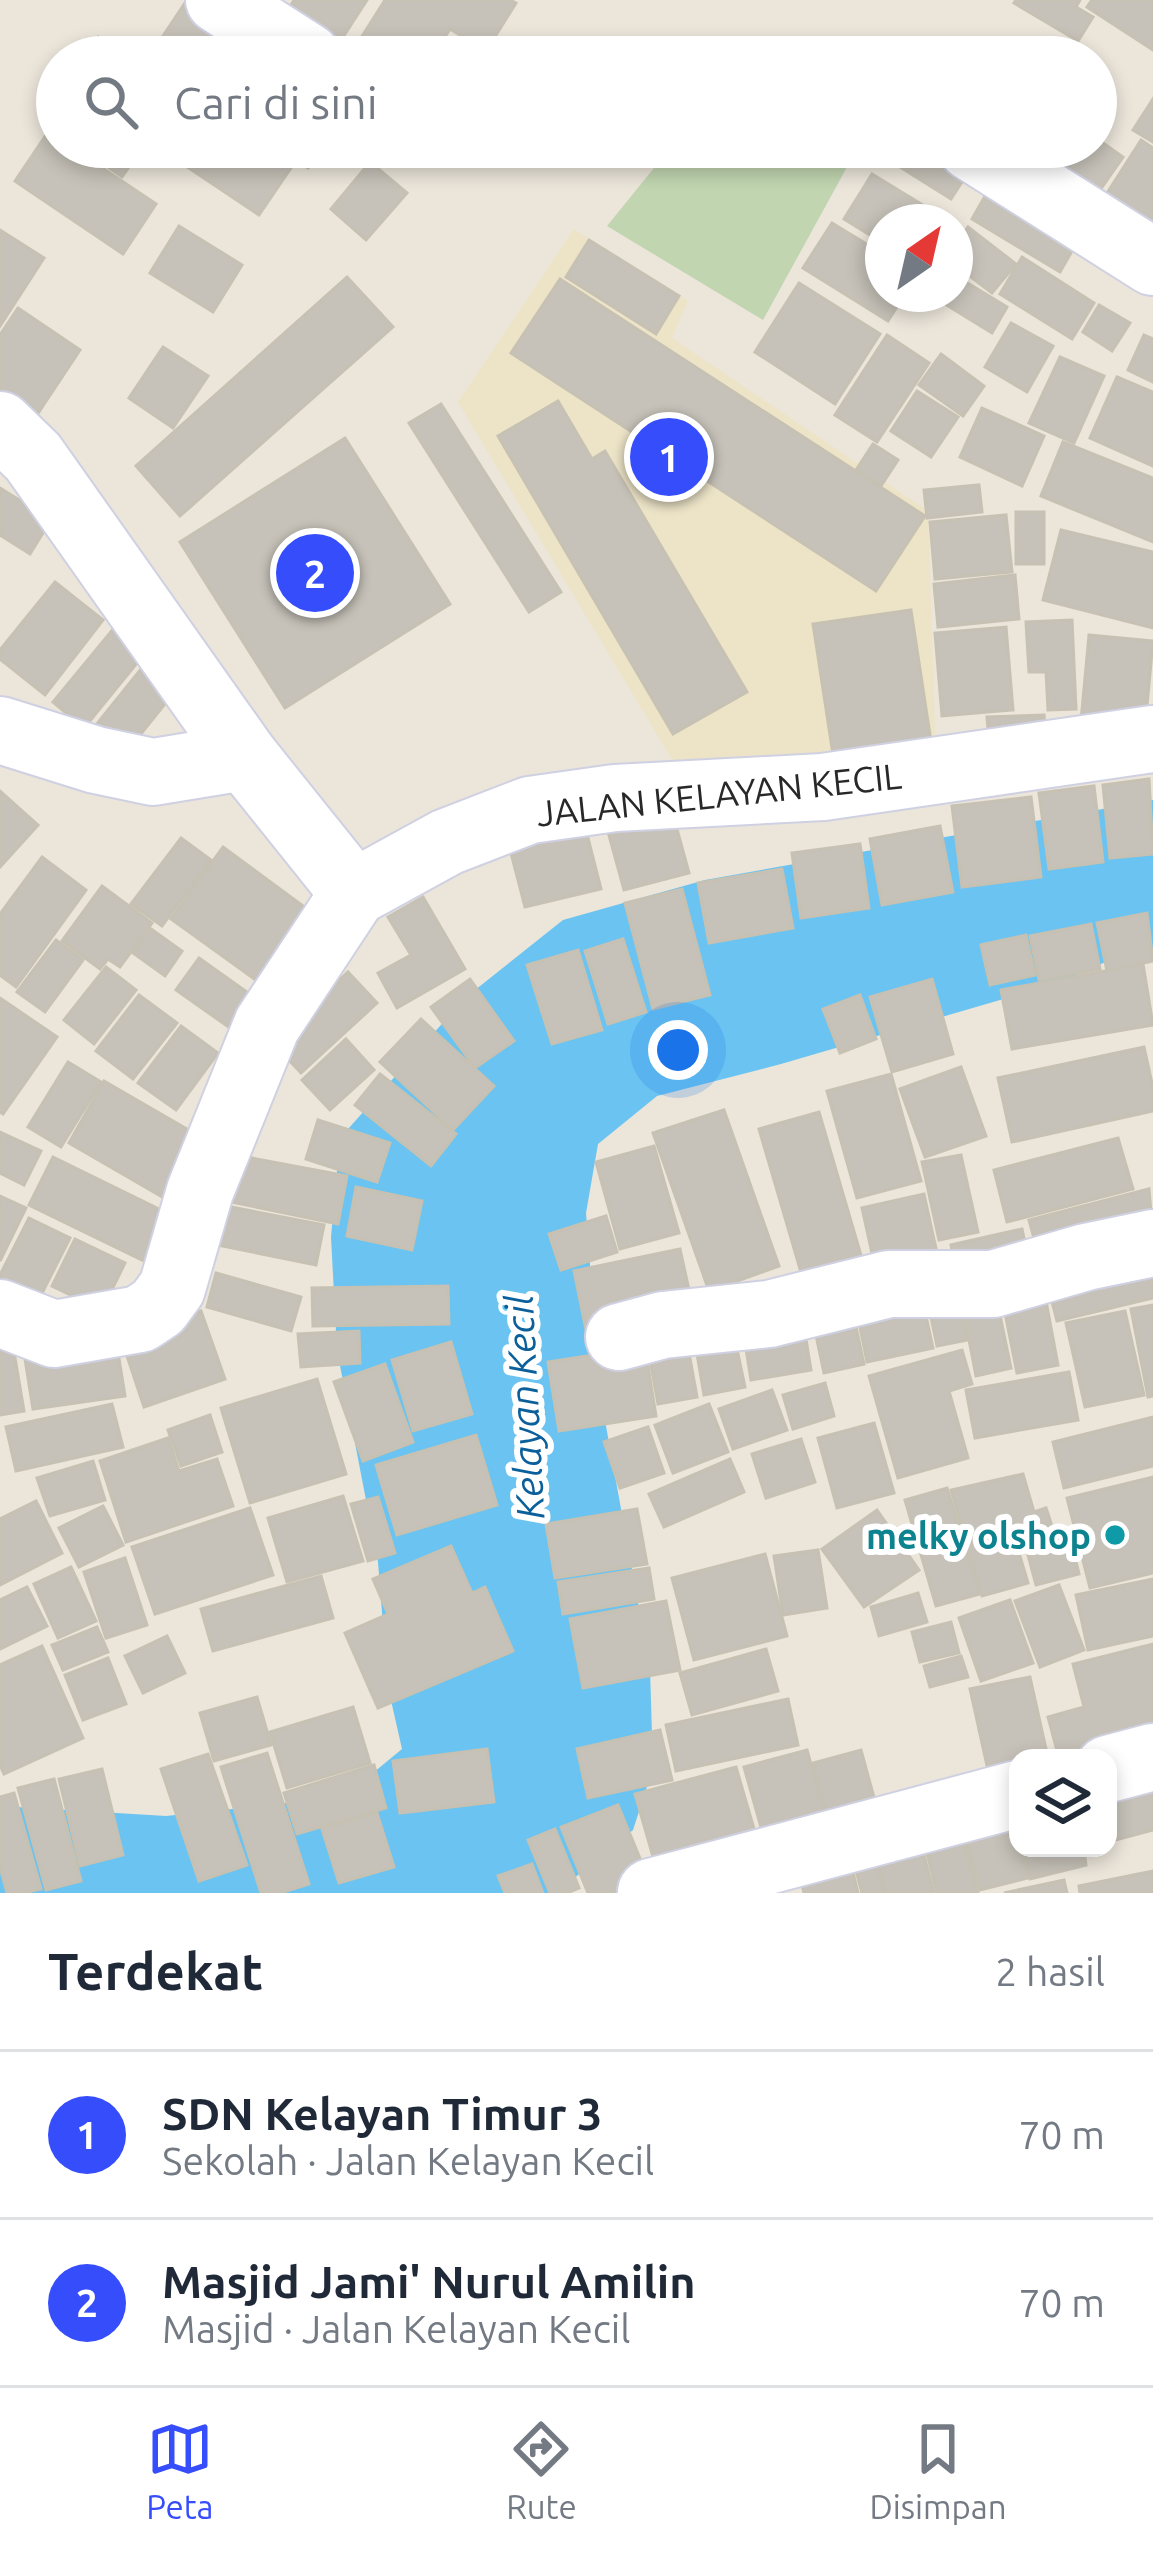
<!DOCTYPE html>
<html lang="id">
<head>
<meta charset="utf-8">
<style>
  body { margin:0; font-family:Ubuntu,sans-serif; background:#f2f2f3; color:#1f2937 }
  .controls { position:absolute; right:36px; bottom:36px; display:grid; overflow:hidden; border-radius:24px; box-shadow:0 6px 18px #0003 }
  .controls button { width:108px; height:108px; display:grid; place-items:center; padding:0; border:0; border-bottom:3px solid #e0e1e3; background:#fff; color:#1f2937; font:60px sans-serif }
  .compass { position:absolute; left:865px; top:204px; width:108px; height:108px; border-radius:50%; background:#fff; box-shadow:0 6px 18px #0003; rotate:34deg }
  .you { position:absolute; left:678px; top:1050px; width:42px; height:42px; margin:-30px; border:9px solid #fff; border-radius:50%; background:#1a73e8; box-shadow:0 0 0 18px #1a73e833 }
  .badge { display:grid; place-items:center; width:78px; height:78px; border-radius:50%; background:#364dfc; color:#fff; font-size:39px; font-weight:700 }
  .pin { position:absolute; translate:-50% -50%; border:6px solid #fff; box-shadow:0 3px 12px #0006 }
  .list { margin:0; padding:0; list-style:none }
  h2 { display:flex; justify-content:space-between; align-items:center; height:156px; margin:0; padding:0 48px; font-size:51px }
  h2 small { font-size:39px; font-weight:400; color:#747a83 }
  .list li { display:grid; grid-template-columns:78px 1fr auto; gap:36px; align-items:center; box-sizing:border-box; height:168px; padding:0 48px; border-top:3px solid #e0e1e3 }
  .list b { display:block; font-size:45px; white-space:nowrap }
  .list p { margin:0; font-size:39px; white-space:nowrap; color:#747a83 }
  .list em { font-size:39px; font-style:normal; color:#747a83 }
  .icon { flex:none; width:66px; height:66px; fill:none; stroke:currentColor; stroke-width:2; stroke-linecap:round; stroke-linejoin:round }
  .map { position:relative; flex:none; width:1153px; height:1893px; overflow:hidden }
  .search { position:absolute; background:#fff; box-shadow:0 6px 18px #0003; left:36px; right:36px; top:36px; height:132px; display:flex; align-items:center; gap:30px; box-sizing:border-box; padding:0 42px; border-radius:66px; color:#747a83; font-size:45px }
  .sheet { height:492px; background:#fff }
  nav { display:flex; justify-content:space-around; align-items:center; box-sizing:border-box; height:168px; border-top:3px solid #e0e1e3; background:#fff; font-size:33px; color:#747a83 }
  nav a { display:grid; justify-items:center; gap:6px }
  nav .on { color:#364dfc }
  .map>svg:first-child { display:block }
  .education { fill:#ede4c8 }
  .cemetery { fill:#c0d5b0 }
  .water { fill:#6ac3f0 }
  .building { fill:#c6c2b9; stroke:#c6c1b3; stroke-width:3 }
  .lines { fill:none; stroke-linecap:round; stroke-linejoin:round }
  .minor-casing { stroke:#cfd1e2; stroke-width:70 }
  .minor { stroke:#fff; stroke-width:66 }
  .culture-dot { fill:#0f9aa8; stroke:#fff; stroke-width:4.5 }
  .labels { text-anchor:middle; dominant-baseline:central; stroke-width:12; stroke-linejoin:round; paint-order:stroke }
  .street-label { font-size:36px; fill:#282828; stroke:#fff }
  .culture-label { font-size:36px; font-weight:bold; fill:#0d838f; stroke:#fff; text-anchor:end }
  .water-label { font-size:39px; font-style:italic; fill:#0b5f9a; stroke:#fff }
</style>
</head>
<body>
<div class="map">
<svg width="1153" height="1893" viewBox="0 0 1153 1893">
  <rect width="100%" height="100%" fill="#ebe5da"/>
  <!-- education -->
  <path class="education" d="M574,229L688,301L672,338L928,511L936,759L683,778L458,402Z"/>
  <!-- cemetery -->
  <path class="cemetery" d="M671,147H858L763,320L607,226Z"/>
  <!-- water -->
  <path class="water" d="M1153,800V953L1110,960L1058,983L781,1064L657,1096L598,1144L586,1213L600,1393L650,1669L653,1768L633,1830L556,1893H0V1806L166,1816L344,1797L402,1749L388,1687L378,1562L337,1350L331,1237L340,1138L465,998L563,920L705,880Z"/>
  <!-- building -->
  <g class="building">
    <path d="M187,0L246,25L225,57H149Z"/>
    <path d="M294,0H367L334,51L283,18Z"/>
    <path d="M385,0H510L516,3L486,51L450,29L432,57H349Z"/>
    <path d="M1016,0H1080L1076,7L1093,17L1078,41L1014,3Z"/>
    <path d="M1092,0H1153V50L1087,7Z"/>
    <path d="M98,37L127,57H85Z"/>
    <path d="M1153,99V142L1133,130Z"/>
    <path d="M48,132L57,138V147H71L156,204L123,254L15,181Z"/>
    <path d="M1096,138L1123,157L1091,203L1049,174L1068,147H1096Z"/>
    <path d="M1141,140L1153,148V245L1095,212Z"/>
    <path d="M80,147H143L122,177Z"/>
    <path d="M195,147H266L293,165L259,215L183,164Z"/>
    <path d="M275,147H321L308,168Z"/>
    <path d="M897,147H955L976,160L951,199L889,160Z"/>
    <path d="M370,162L407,193L366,240L331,209Z"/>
    <path d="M872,174L949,221L948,222H883V243L844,219Z"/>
    <path d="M996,177L1084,230L1060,272L972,219Z"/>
    <path d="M832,223L883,254V294H905L888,321L803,268Z"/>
    <path d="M179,226L242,265L213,312L150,273Z"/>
    <path d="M968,227L1016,264L992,293L955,265V244Z"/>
    <path d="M0,230L44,258L0,326Z"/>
    <path d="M589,240L679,296L656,334L566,277Z"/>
    <path d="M1022,257L1094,303L1072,339L1000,294Z"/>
    <path d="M347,277L393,327L180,516L136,466Z"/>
    <path d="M560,279L925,516L876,591L511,353Z"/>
    <path d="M961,279L1007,307L992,333L945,304Z"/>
    <path d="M799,283L880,334L835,404L755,352Z"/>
    <path d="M1099,305L1130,323L1112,351L1083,332Z"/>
    <path d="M18,308L80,350L29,427L0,408V335Z"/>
    <path d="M1011,323L1053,346L1027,392L985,367Z"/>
    <path d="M887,335L929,363L877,442L835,415Z"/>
    <path d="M1144,335L1153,339V382L1128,370Z"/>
    <path d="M163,347L208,376L173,428L129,398Z"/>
    <path d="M941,354L984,386L963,416L919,385Z"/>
    <path d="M1060,357L1104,376L1074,443L1029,423Z"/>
    <path d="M1117,377L1153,392V466L1090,438Z"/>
    <path d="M917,391L958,417L931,457L891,431Z"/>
    <path d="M558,401L592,459L605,451L747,692L673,734L498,436Z"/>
    <path d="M441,404L561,592L529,612L409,423Z"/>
    <path d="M982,408L1044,436L1022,486L960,457Z"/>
    <path d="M345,438L450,604L285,708L180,542Z"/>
    <path d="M1063,442L1153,478V542L1041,496Z"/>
    <path d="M873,444L898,460L881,486L856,470Z"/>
    <path d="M979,485L982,512L927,518L924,490Z"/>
    <path d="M0,488L51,520L30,554L0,535Z"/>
    <rect x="1016" y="512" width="28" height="52"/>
    <path d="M1006,515L1012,572L935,579L930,522Z"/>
    <path d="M1061,530L1153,552V628L1043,600Z"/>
    <path d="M1015,575L1019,619L938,627L934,584Z"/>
    <path d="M55,582L103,620L45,695L0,659V650Z"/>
    <path d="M911,610L932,748L834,761L813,624Z"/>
    <path d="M1072,620L1076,709L1048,710L1046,672H1029L1026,622Z"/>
    <path d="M119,622L150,647L84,728L53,702Z"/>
    <path d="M1006,627L1013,710L942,716L935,633Z"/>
    <path d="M1089,635L1153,641L1145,727L1081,721Z"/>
    <path d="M150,658L181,684L128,750L96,725Z"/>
    <path d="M1044,715L1047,750L990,752L987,717Z"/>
    <path d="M1149,779L1153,854L1110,858L1103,785Z"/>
    <path d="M1094,786L1103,862L1049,869L1039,793Z"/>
    <path d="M0,791L38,825L0,867Z"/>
    <path d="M1031,797L1041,877L962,887L952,806Z"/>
    <path d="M672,811L689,873L624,890L607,828Z"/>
    <path d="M940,826L953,892L882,905L870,839Z"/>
    <path d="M586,830L601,889L525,907L510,849Z"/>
    <path d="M181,838L211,860L162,926L131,904Z"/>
    <path d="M860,844L869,908L801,918L792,853Z"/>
    <path d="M223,847L318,917L267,988L171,919Z"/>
    <path d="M42,857L86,890L16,987L0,975V914Z"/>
    <path d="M782,869L793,928L709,943L698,883Z"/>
    <path d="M102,886L152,923L120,967L108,959L100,969L62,941Z"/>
    <path d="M682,889L710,995L653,1009L625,903Z"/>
    <path d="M423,897L465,969L397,1008L378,973L411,955L388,917Z"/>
    <path d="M1147,913L1153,961L1107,971L1097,923Z"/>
    <path d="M1091,924L1100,969L1039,980L1030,936Z"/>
    <path d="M151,929L182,951L165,976L133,953Z"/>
    <path d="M1026,935L1035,975L990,985L981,945Z"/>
    <path d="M623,939L646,1012L608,1024L585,951Z"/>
    <path d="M56,940L83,960L45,1012L17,992Z"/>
    <path d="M578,950L602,1030L552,1044L527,965Z"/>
    <path d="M199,958L262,1003L240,1035L176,990Z"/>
    <path d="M1143,964L1153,1025L1012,1049L1001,990Z"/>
    <path d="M106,967L136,990L94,1044L64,1020Z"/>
    <path d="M348,972L377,1003L301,1073L273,1043Z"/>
    <path d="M470,979L514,1041L475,1068L431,1007Z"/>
    <path d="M932,979L953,1054L892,1072L870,997Z"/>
    <path d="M139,995L177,1023L133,1079L96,1051Z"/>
    <path d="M860,995L876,1039L840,1053L823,1009Z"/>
    <path d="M0,998L57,1037L3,1114L0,1112Z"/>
    <path d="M421,1019L494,1086L453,1130L380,1062Z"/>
    <path d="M181,1026L218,1053L176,1110L138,1083Z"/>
    <path d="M346,1039L374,1070L330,1110L302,1080Z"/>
    <path d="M1144,1047L1153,1088V1111L1012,1142L998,1078Z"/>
    <path d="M68,1062L101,1082L61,1147L28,1127Z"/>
    <path d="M961,1067L986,1136L925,1157L900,1089Z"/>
    <path d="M380,1074L456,1134L431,1166L355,1105Z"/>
    <path d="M891,1074L921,1181L857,1198L827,1091Z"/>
    <path d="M104,1081L199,1136L164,1198L69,1143Z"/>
    <path d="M724,1110L779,1266L709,1291L653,1133Z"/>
    <path d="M819,1112L865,1269L805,1286L759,1129Z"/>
    <path d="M318,1120L390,1143L377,1182L306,1159Z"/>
    <path d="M0,1132L41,1151L24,1185L0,1173Z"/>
    <path d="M1118,1138L1133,1189L1007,1222L994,1170Z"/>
    <path d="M654,1146L679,1233L620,1249L596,1162Z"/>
    <path d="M236,1155L347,1176L338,1224L227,1201Z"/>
    <path d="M961,1155L978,1232L939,1240L922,1162Z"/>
    <path d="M53,1157L171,1215L148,1263L29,1205Z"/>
    <path d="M356,1187L422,1201L412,1250L347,1236Z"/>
    <path d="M1149,1189L1153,1238L1042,1267L1029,1220Z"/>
    <path d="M924,1194L937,1253L875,1267L862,1208Z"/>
    <path d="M0,1196L26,1208L0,1261Z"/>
    <path d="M226,1206L324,1225L316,1265L218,1245Z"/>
    <path d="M606,1216L617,1252L561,1270L549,1234Z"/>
    <path d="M29,1218L70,1238L34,1309L0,1291V1275Z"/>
    <path d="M1022,1229L1030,1266L958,1281L951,1245Z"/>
    <path d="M75,1239L125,1263L102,1310L52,1286Z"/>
    <path d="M1153,1248V1298L1057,1321L1045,1274Z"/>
    <path d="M680,1249L693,1308L586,1330L574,1271Z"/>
    <path d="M216,1273L301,1297L291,1331L207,1307Z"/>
    <path d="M1043,1285L1058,1365L1017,1373L1001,1293Z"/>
    <path d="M448,1286L449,1324L313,1326L312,1288Z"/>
    <path d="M995,1291L1011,1368L976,1376L961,1298Z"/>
    <path d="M921,1293L933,1348L867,1362L856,1307Z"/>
    <path d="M851,1303L864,1364L824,1373L811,1312Z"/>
    <path d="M1153,1305V1396L1148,1397L1131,1309Z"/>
    <path d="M959,1306L967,1340L937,1346L930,1312Z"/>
    <path d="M201,1311L225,1379L144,1407L121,1338Z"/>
    <path d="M1125,1311L1144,1395L1085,1407L1066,1323Z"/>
    <path d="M803,1321L811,1370L751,1380L743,1330Z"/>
    <path d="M359,1331L360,1363L301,1367L298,1334Z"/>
    <path d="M11,1334L24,1411L0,1415V1336Z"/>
    <path d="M734,1335L745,1387L704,1395L695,1342Z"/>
    <path d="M686,1336L697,1397L658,1404L647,1343Z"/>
    <path d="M451,1342L472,1414L413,1431L392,1360Z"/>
    <path d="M117,1346L125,1396L33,1409L25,1359Z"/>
    <path d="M645,1347L656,1416L559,1431L548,1362Z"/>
    <path d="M962,1350L972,1384L949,1391L968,1458L898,1478L869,1376Z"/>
    <path d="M385,1364L413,1442L363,1461L334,1382Z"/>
    <path d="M1069,1372L1078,1420L975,1438L966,1390Z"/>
    <path d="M317,1379L346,1474L250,1503L221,1408Z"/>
    <path d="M825,1383L834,1416L793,1429L783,1395Z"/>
    <path d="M772,1390L787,1430L733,1449L719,1409Z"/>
    <path d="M112,1404L123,1447L16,1471L6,1427Z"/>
    <path d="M709,1404L728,1452L673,1473L655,1425Z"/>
    <path d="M210,1415L222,1452L181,1466L168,1430Z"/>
    <path d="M1153,1417V1466L1064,1488L1053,1442Z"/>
    <path d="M874,1423L894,1493L837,1508L818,1438Z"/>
    <path d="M648,1427L664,1473L620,1488L604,1442Z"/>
    <path d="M476,1435L497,1505L397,1535L376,1465Z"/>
    <path d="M168,1438L179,1471L217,1459L233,1506L126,1542L100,1461Z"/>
    <path d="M801,1439L815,1482L766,1498L752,1454Z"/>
    <path d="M730,1459L744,1492L664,1527L649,1494Z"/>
    <path d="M93,1461L105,1500L50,1516L37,1478Z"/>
    <path d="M1023,1474L1034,1512L1046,1508L1052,1526L1014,1536L1028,1583L982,1596L951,1490Z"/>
    <path d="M1153,1477V1573L1090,1588L1067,1498Z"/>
    <path d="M947,1488L980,1594L936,1606L905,1500Z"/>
    <path d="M343,1496L363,1561L287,1582L268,1518Z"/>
    <path d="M378,1497L395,1553L368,1561L351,1504Z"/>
    <path d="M36,1501L62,1553L0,1585V1519Z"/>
    <path d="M103,1506L123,1545L79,1567L59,1528Z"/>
    <path d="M250,1508L273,1575L155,1614L132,1547Z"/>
    <path d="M637,1509L647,1564L555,1578L546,1524Z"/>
    <path d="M877,1510L919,1570L864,1607L822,1549Z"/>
    <path d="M1068,1529L1079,1574L1036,1585L1024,1540Z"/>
    <path d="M451,1546L472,1593L485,1587L513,1651L378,1708L345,1633L388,1614L373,1579Z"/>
    <path d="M818,1550L827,1608L783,1615L774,1556Z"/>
    <path d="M765,1554L787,1636L694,1660L672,1578Z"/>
    <path d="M125,1558L147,1625L106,1638L84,1572Z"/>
    <path d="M71,1567L96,1621L58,1638L34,1584Z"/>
    <path d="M649,1568L654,1599L563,1614L558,1582Z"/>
    <path d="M321,1576L333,1618L213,1651L201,1609Z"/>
    <path d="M1153,1579V1636L1088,1650L1076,1595Z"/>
    <path d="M1059,1585L1084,1650L1040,1667L1015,1601Z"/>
    <path d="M27,1587L47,1626L0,1649V1600Z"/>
    <path d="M918,1593L927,1622L879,1636L871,1607Z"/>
    <path d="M1010,1600L1033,1663L981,1681L959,1618Z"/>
    <path d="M666,1601L680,1670L583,1688L570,1619Z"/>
    <path d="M951,1622L959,1653L920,1662L912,1632Z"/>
    <path d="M97,1627L108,1652L63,1670L52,1645Z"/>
    <path d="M167,1636L185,1673L143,1693L125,1656Z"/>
    <path d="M1153,1644V1748L1108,1758H1059L1048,1717L1084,1707L1073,1664Z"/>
    <path d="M42,1646L83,1738L4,1774L0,1765V1665Z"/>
    <path d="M766,1649L778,1691L692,1715L680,1673Z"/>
    <path d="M961,1656L968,1677L930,1687L924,1666Z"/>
    <path d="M108,1658L126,1704L83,1720L65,1675Z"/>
    <path d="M1030,1677L1048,1758H1018V1773L990,1779L970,1689Z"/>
    <path d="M257,1697L271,1745L214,1761L200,1713Z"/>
    <path d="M788,1699L798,1745L676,1771L666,1725Z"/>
    <path d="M353,1707L370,1763L287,1788L270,1732Z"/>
    <path d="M660,1730L672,1780L588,1798L577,1749Z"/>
    <path d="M487,1749L494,1802L400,1813L393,1761Z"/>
    <path d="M807,1750L829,1829L766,1845L744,1767Z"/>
    <path d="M861,1750L876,1805L827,1818L813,1763Z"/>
    <path d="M267,1753L309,1884L280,1893H261L221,1767Z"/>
    <path d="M208,1754L247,1865L199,1881L161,1769Z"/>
    <path d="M374,1765L386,1808L297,1834L284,1793Z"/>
    <path d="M736,1767L761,1853L660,1881L635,1794Z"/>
    <path d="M1153,1767V1830L1108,1842V1779Z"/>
    <path d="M102,1769L123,1855L80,1866L59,1779Z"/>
    <path d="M54,1779L81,1881L46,1890L18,1788Z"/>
    <path d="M14,1793L41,1889L24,1893H7L0,1867V1797Z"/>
    <path d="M1007,1803L1028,1878L980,1890L959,1816Z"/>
    <path d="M618,1805L648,1878L611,1893H588L561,1827Z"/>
    <path d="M956,1812L978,1893H937L919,1822Z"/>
    <path d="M377,1813L394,1867L339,1883L322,1829Z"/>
    <path d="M916,1825L934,1893H886L871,1836Z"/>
    <path d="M555,1829L579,1888L567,1893H550L528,1840Z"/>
    <path d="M1022,1848H1084L1086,1865L1030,1879Z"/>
    <path d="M848,1851L858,1893H804L797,1863Z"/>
    <path d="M875,1857L885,1893H862L854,1863Z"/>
    <path d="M532,1864L543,1893H505L498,1876Z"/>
    <path d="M1153,1871V1893H1080L1079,1886Z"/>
    <path d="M1064,1880L1067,1893H1004Z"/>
  </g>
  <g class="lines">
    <!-- minor casing -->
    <g class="minor-casing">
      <g id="minor">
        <path d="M219,0L308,57"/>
        <path d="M971,147L1153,262"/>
        <path d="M0,425L33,457L245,757L354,893"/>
        <path d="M0,730L96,760L153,772L245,757"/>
        <path d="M0,1313L54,1334L140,1319L158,1307L172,1288L200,1191L267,1025L354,893L447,842L530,810L615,798L823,787L1153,739"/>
        <path d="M619,1337L663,1325L769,1314L889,1284H993L1086,1257L1153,1243"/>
        <path d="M1108,1769L1153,1757"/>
        <path d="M651,1892L1018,1794"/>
      </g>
    </g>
    <!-- minor -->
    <use href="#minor" class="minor"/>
  </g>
  <!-- markers -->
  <circle class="culture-dot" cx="1115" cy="1535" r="12"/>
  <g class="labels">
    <!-- street labels -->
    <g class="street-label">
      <text transform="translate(719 794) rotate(-6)">JALAN KELAYAN KECIL</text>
    </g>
    <!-- culture labels -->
    <g class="culture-label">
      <text x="1091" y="1535">melky olshop</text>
    </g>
    <!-- water labels -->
    <g class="water-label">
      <text transform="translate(524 1407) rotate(-93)">Kelayan Kecil</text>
    </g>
  </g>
</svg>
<div class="controls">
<button><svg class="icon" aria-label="layers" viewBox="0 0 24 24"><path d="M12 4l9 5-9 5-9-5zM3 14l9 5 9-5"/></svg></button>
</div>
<svg class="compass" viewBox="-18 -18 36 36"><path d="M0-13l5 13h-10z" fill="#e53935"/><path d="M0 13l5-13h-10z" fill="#747a83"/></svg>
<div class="you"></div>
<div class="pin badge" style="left:669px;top:457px">1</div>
<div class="pin badge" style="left:315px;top:573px">2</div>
<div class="search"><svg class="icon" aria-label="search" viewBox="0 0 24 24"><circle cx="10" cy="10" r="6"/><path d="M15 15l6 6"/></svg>Cari di sini</div>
</div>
<section class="sheet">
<h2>Terdekat<small>2 hasil</small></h2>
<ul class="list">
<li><span class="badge">1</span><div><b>SDN Kelayan Timur 3</b><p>Sekolah · Jalan Kelayan Kecil</p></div><em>70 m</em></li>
<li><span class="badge">2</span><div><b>Masjid Jami' Nurul Amilin</b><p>Masjid · Jalan Kelayan Kecil</p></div><em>70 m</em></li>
</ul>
</section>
<nav>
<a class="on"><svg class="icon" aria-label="map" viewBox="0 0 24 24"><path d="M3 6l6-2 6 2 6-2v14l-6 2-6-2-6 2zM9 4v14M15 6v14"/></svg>Peta</a>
<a><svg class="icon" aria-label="directions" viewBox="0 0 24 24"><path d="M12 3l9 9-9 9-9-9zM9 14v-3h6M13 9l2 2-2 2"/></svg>Rute</a>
<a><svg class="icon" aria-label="saved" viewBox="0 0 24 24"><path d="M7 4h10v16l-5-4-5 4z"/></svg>Disimpan</a>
</nav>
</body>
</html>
